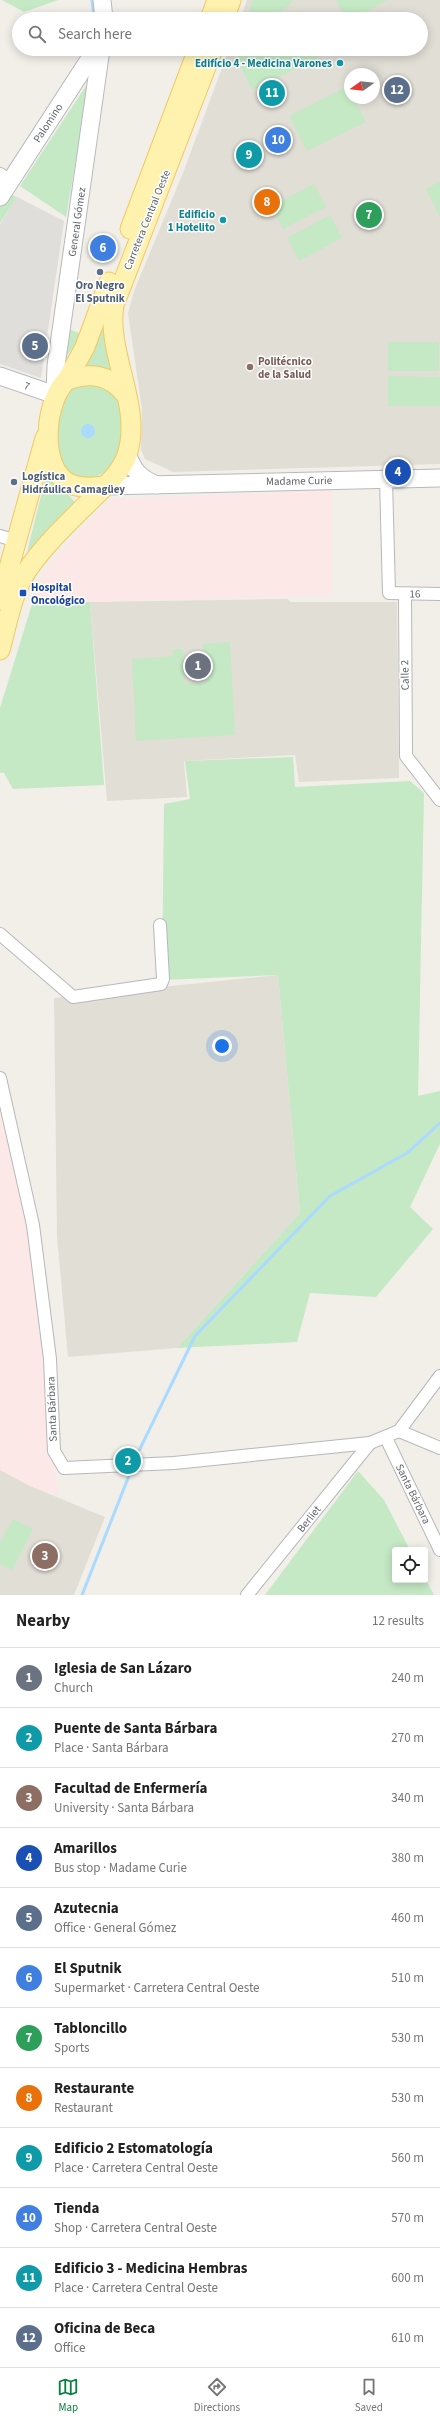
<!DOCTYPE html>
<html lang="en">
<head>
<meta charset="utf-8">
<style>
  body { margin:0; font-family:"Source Sans 3",sans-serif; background:#f2f2f2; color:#222 }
  .controls { position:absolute; right:12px; bottom:12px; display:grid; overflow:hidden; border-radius:4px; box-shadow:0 2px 10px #0003 }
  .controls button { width:36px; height:36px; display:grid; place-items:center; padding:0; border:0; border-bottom:1px solid #e0e0e0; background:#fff; color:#222; font:20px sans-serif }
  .compass { position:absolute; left:344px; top:68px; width:36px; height:36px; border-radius:50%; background:#fff; box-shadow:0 2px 10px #0003; rotate:255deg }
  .you { position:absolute; left:222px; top:1046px; width:14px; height:14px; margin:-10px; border:3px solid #fff; border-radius:50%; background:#1a73e8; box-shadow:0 0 0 6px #1a73e833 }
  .badge { display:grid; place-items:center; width:26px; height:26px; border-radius:50%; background:#0b8043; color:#fff; font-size:13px; font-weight:700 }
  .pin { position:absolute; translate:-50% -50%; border:2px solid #fff; box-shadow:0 1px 4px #0006 }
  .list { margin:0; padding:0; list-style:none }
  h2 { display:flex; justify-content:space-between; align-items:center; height:52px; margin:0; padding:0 16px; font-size:17px }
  h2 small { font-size:13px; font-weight:400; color:#767676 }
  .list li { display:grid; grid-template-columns:26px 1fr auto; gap:12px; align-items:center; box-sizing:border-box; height:60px; padding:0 16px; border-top:1px solid #e0e0e0 }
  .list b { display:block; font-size:15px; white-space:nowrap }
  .list p { margin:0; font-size:13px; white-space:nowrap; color:#767676 }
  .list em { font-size:13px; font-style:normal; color:#767676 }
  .icon { flex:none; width:22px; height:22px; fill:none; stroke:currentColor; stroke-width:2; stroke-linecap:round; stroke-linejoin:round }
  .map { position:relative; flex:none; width:440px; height:1595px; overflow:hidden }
  .search { position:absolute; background:#fff; box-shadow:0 2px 10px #0003; left:12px; right:12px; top:12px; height:44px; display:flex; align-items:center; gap:10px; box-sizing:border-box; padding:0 14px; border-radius:22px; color:#767676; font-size:15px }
  .sheet { height:772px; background:#fff }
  nav { display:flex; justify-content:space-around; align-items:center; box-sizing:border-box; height:56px; border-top:1px solid #e0e0e0; background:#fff; font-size:11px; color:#767676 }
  nav a { display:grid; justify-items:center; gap:2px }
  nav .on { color:#0b8043 }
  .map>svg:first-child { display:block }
  .industrial { fill:#e0deda }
  .education { fill:#e1ded6; fill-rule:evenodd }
  .medical { fill:#fce8e6 }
  .green { fill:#c5e8c5 }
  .water { fill:#aadaff }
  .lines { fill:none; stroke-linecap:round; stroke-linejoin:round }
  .stream { stroke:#aadaff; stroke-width:3 }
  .street-casing { stroke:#b5b8bc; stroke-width:14 }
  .secondary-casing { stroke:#b6babf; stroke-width:19 }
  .primary-casing { stroke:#f2c960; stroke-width:21 }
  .street { stroke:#fff; stroke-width:12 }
  .secondary { stroke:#fff; stroke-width:17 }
  .primary { stroke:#fff2af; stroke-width:19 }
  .culture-dot { fill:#0f9aa8; stroke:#fff; stroke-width:1.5 }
  .service-dot { fill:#5c6f8a; stroke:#fff; stroke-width:1.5 }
  .education-dot { fill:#8d6e63; stroke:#fff; stroke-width:1.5 }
  .transit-dot { fill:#1a4fb4; stroke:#fff; stroke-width:1.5 }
  .labels { text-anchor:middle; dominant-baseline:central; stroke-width:3; stroke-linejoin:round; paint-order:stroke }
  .culture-label { font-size:11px; font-weight:bold; fill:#0d838f; stroke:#fff; text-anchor:end }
  .street-label { font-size:11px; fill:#5f6368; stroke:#fff }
  .service-label { font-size:11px; font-weight:bold; fill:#4e5e75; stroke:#fff }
  .education-label { font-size:11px; font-weight:bold; fill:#785e54; stroke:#fff; text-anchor:start }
  .transit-label { font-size:11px; font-weight:bold; fill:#164399; stroke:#fff; text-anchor:start }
</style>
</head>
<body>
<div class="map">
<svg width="440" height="1595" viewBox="0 0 440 1595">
  <rect width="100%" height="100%" fill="#f1efe8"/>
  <!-- industrial -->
  <path class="industrial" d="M17,197L64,221L41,378L0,364V224Z"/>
  <!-- education -->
  <g class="education">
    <path d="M247,0H440V464L173,472L145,459L141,450L142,409L128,313L134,291L183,173L229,49H421V19H240ZM350,74H374V98H350Z"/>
    <path d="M287,599L291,602H397L399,778L299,782L295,755L184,761L187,797L107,801L90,602Z"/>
    <path d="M278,975L300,1213L177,1348L68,1357L57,1236L54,998Z"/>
    <path d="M0,1470L30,1486L105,1517L74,1595H0Z"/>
  </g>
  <!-- medical -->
  <g class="medical">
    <path d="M332,490V595L90,602L33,601L44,570L93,516L113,499Z"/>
    <path d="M0,1106H2L26,1222L46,1360L47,1409L58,1495L30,1486L0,1470Z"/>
  </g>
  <!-- green -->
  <g class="green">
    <path d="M2,0H58L24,12Z"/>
    <path d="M253,0H293C282,16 264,19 246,19Z"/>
    <path d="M336,0H387L354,19H346Z"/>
    <path d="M233,49H315L319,57L252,90Z"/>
    <path d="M90,80L66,217L20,186Z"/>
    <path d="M348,86L350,98H354L366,122L307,151L289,116Z"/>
    <path d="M440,181V217L426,189Z"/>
    <path d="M314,184L326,207L283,229L271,206Z"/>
    <path d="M8,193L17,197L0,223V206Z"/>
    <path d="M330,215L342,238L299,261L287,238Z"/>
    <path d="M102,321L112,371L98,368H82Z"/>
    <path d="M68,329L82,334L64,360Z"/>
    <rect x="388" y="342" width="51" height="29"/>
    <path d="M388,376L440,377V406H388Z"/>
    <path d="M102,382L121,402C122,419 123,444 116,460C107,478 76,487 62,468C53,456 56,440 58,427C61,404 59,401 75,383Z"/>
    <path d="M47,472L75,502L27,552Z"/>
    <path d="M33,601L90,602L104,785L13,789L4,773H0V708Z"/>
    <path d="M230,642L235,735L136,741L132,659L173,656V649H183L185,684L205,682L203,644Z"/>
    <path d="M293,757L295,787L410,781L424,793L418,1096L440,1091V1144L410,1207L433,1229L376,1297L310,1293L297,1342L177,1348L300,1213L278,975L162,980L164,804L190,799L185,761Z"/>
    <path d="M358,1471L384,1500L410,1550H395V1580H425V1578L434,1595H265Z"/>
    <path d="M13,1519L33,1529L12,1570L0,1564V1543Z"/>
  </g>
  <!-- water -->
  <circle class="water" cx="88" cy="431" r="7"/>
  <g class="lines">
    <!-- stream -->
    <g class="stream">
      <path d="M92,0L94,18"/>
      <path d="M134,1461L195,1336L330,1196L407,1153L440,1123"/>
      <path d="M82,1595L132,1468"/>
    </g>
    <!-- street casing -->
    <g class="street-casing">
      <g id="street">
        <path d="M0,174L10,181"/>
        <path d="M386,479L389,593L440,594"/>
        <path d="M0,536L16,541"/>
        <path d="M405,594L406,756L440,800"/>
        <path d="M0,934L73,997L161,984L163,979L160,925"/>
        <path d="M0,1078L33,1225L50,1359L54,1451L64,1468L174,1463L370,1443L399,1431L440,1376"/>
        <path d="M399,1431L440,1448"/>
        <path d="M386,1438L440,1550"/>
        <path d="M247,1595L370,1443"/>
      </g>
    </g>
    <!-- secondary casing -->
    <g class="secondary-casing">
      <g id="secondary">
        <path d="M102,0L104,19"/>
        <path d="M0,197L96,49"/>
        <path d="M0,376L55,395L56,366L101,49"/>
        <path d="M127,453C133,470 139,478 157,485"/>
        <path d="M105,486L440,478"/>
      </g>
    </g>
    <!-- primary casing -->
    <g class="primary-casing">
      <g id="primary">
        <path d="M210,19L217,0"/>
        <path d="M224,19L231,0"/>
        <path d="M130,229L198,49"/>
        <path d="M67,380L85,347L109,282"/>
        <path d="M105,486C91,488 75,489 64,480C39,460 46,399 67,380C90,372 110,374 126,395"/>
        <path d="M0,600L45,438"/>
        <path d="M0,650C7,625 12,594 26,572C44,545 70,521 93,498C106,485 121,473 127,455C143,406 106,354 114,305L213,49"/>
      </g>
    </g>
    <!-- street -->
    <use href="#street" class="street"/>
    <!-- secondary -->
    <use href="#secondary" class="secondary"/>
    <!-- primary -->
    <use href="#primary" class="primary"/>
  </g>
  <!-- markers -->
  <g class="culture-dot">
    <circle cx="340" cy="63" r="4"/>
    <circle cx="223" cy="220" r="4"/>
  </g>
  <g class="service-dot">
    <circle cx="100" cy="272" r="4"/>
    <circle cx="14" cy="482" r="4"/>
  </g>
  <circle class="education-dot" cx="250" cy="367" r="4"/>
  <rect class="transit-dot" x="19" y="589" width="8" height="8" rx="2"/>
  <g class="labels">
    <!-- culture labels -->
    <g class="culture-label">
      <text x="332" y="63">Edifício 4 - Medicina Varones</text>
      <text x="215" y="214">Edificio<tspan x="215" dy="13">1 Hotelito</tspan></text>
    </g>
    <!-- street labels -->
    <g class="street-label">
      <text transform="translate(48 123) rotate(-57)">Palomino</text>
      <text transform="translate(147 220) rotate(-68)">Carretera Central Oeste</text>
      <text transform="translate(77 222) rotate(-82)">General Gómez</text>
      <text transform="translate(27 386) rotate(19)">7</text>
      <text transform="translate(299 481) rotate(-1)">Madame Curie</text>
      <text transform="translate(415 594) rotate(-1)">16</text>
      <text transform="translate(405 675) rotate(-91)">Calle 2</text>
      <text transform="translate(52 1409) rotate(-92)">Santa Bárbara</text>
      <text transform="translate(413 1494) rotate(64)">Santa Bárbara</text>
      <text transform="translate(309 1519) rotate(-51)">Berliet</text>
    </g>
    <!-- service labels -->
    <g class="service-label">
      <text x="100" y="285">Oro Negro<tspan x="100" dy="13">El Sputnik</tspan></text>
      <text x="22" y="476" text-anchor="start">Logística<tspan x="22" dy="13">Hidráulica Camagüey</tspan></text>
    </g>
    <!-- education labels -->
    <g class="education-label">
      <text x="258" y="361">Politécnico<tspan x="258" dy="13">de la Salud</tspan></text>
    </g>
    <!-- transit labels -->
    <g class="transit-label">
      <text x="31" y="587">Hospital<tspan x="31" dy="13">Oncológico</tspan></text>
    </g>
  </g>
</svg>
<div class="controls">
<button><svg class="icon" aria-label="locate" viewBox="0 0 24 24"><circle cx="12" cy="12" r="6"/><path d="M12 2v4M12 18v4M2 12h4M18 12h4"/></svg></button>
</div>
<svg class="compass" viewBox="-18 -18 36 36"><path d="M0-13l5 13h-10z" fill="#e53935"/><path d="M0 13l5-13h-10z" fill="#767676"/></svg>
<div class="you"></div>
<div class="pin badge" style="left:198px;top:666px;background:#6b7280">1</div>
<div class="pin badge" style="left:128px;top:1461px;background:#0f9aa8">2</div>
<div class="pin badge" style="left:45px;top:1556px;background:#8d6e63">3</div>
<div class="pin badge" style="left:398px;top:472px;background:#1a4fb4">4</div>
<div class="pin badge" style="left:35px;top:346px;background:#5c6f8a">5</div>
<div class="pin badge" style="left:103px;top:248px;background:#3f7fe0">6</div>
<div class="pin badge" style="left:369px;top:215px;background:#2e9e5b">7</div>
<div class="pin badge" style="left:267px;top:202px;background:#e8710a">8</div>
<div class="pin badge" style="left:249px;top:155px;background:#0f9aa8">9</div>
<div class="pin badge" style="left:278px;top:140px;background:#3f7fe0">10</div>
<div class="pin badge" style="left:272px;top:93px;background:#0f9aa8">11</div>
<div class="pin badge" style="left:397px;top:90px;background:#5c6f8a">12</div>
<div class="search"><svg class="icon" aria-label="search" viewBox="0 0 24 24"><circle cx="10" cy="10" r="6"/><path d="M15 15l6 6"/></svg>Search here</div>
</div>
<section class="sheet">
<h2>Nearby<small>12 results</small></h2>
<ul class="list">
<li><span class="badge" style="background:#6b7280">1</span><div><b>Iglesia de San Lázaro</b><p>Church</p></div><em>240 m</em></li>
<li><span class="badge" style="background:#0f9aa8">2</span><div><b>Puente de Santa Bárbara</b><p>Place · Santa Bárbara</p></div><em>270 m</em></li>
<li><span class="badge" style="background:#8d6e63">3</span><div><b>Facultad de Enfermería</b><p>University · Santa Bárbara</p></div><em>340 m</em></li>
<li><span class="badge" style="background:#1a4fb4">4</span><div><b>Amarillos</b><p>Bus stop · Madame Curie</p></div><em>380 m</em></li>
<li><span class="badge" style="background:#5c6f8a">5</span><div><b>Azutecnia</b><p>Office · General Gómez</p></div><em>460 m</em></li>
<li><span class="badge" style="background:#3f7fe0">6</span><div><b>El Sputnik</b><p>Supermarket · Carretera Central Oeste</p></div><em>510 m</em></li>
<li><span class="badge" style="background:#2e9e5b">7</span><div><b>Tabloncillo</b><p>Sports</p></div><em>530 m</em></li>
<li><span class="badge" style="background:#e8710a">8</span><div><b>Restaurante</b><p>Restaurant</p></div><em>530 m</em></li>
<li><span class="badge" style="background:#0f9aa8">9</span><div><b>Edificio 2 Estomatología</b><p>Place · Carretera Central Oeste</p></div><em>560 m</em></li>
<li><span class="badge" style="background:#3f7fe0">10</span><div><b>Tienda</b><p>Shop · Carretera Central Oeste</p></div><em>570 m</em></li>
<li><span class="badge" style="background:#0f9aa8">11</span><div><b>Edificio 3 - Medicina Hembras</b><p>Place · Carretera Central Oeste</p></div><em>600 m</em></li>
<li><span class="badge" style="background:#5c6f8a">12</span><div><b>Oficina de Beca</b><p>Office</p></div><em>610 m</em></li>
</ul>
</section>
<nav>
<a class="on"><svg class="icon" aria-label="map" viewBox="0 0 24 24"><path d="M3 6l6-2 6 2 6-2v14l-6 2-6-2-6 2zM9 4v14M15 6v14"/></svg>Map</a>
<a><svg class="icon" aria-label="directions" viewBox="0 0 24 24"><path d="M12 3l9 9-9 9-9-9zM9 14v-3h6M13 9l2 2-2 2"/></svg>Directions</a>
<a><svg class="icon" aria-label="saved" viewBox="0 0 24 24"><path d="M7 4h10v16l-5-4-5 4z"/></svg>Saved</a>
</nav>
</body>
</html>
